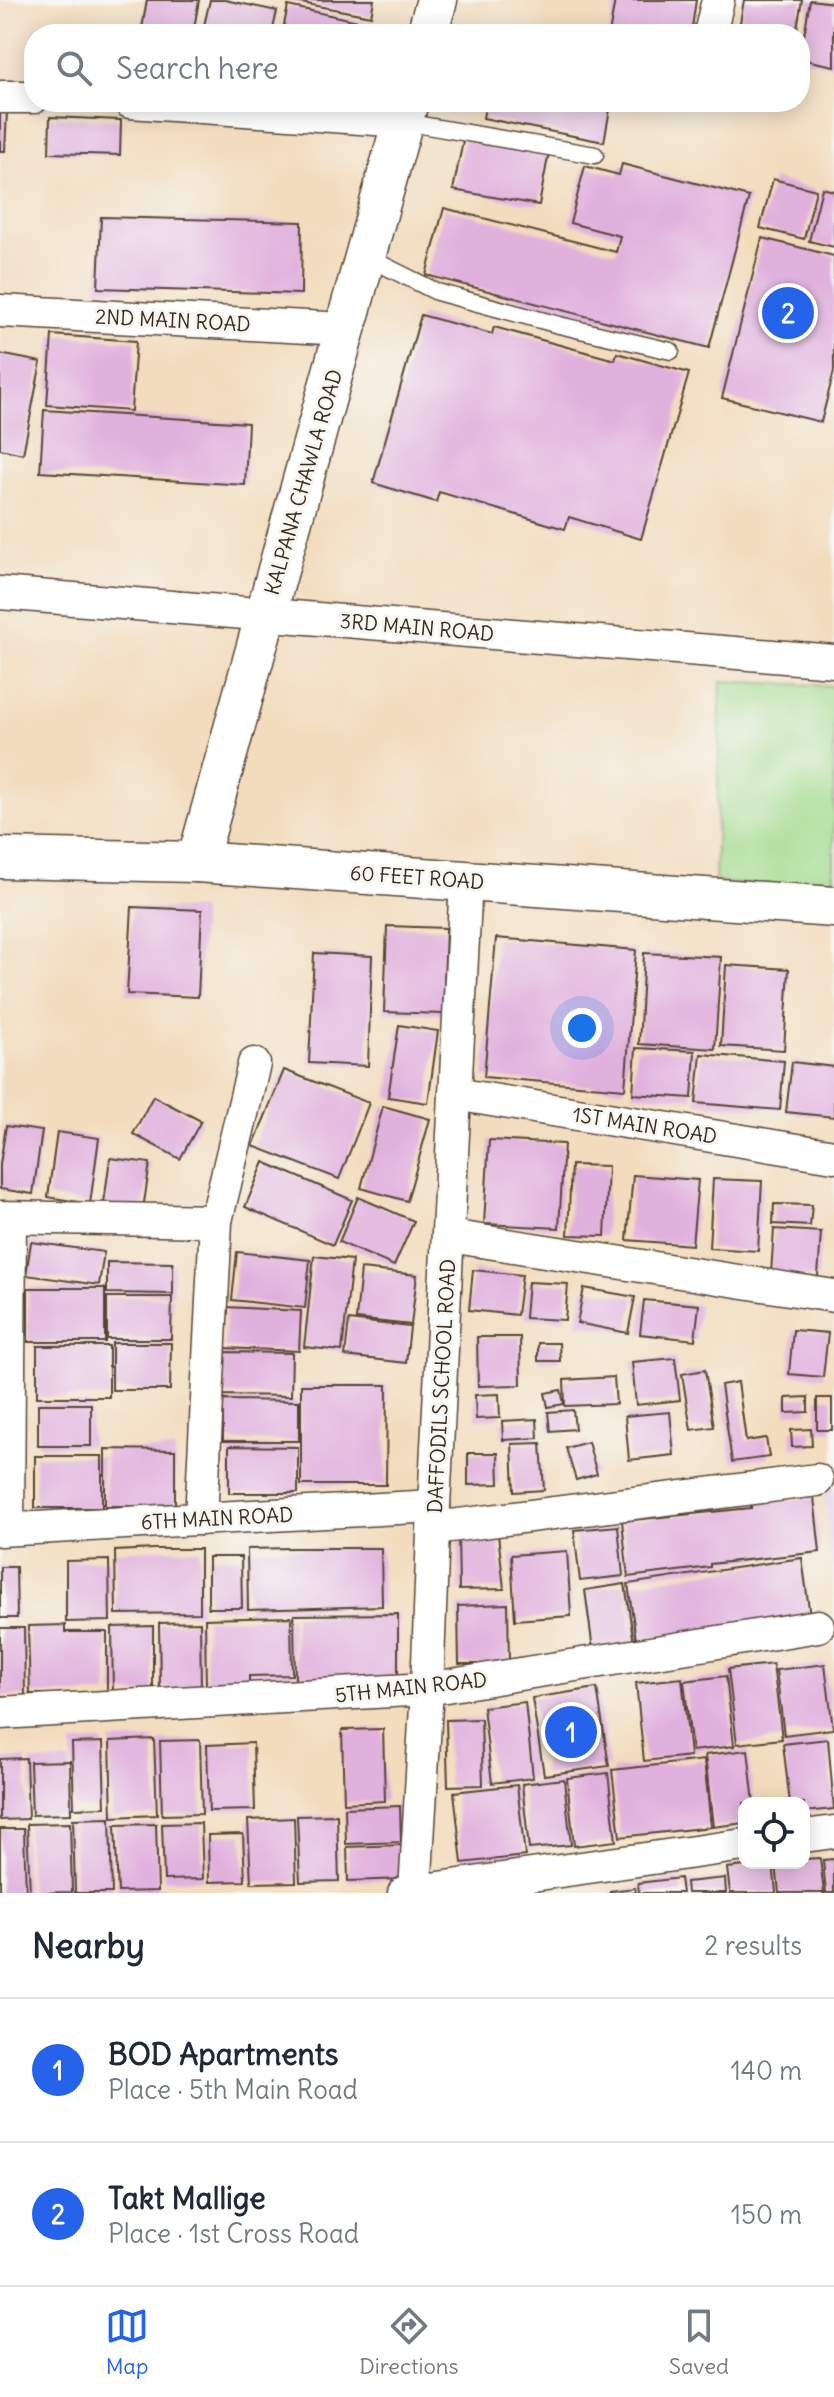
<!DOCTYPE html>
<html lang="en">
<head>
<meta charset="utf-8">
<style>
  body { margin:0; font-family:Delius,sans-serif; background:#f6f6f7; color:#1f2937 }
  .controls { position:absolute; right:24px; bottom:24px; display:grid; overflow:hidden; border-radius:16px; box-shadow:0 4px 20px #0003 }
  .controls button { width:72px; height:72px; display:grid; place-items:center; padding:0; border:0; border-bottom:2px solid #e0e1e3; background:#fff; color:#1f2937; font:40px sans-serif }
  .you { position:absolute; left:582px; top:1028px; width:28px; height:28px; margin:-20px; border:6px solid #fff; border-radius:50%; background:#1a73e8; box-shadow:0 0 0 12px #1a73e833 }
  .badge { display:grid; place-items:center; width:52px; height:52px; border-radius:50%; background:#2563eb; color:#fff; font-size:26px; font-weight:700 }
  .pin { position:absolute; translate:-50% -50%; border:4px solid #fff; box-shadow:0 2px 8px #0006 }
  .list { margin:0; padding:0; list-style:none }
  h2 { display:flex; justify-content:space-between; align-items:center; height:104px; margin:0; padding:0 32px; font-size:34px }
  h2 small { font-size:26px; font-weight:400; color:#747a83 }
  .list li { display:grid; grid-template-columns:52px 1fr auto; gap:24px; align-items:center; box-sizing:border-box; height:144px; padding:0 32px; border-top:2px solid #e0e1e3 }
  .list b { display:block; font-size:30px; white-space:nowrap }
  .list p { margin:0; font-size:26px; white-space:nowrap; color:#747a83 }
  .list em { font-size:26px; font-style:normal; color:#747a83 }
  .icon { flex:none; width:44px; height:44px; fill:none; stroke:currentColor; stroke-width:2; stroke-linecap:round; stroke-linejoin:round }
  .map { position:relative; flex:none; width:834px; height:1893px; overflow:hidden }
  .search { position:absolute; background:#fff; box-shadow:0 4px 20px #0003; left:24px; right:24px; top:24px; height:88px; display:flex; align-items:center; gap:20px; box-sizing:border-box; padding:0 28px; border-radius:32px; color:#747a83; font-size:30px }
  .sheet { height:392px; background:#fff }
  nav { display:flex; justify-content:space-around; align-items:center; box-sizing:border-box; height:112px; border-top:2px solid #e0e1e3; background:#fff; font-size:22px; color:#747a83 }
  nav a { display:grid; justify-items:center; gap:4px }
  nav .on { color:#2563eb }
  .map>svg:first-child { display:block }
  .built { fill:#e6d3f0 }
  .green { fill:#a2da8c; stroke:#6e8255; stroke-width:2 }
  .building { fill:#e1b1de }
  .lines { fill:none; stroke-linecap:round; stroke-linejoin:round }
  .service-casing { stroke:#574536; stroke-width:19 }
  .minor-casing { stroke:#574536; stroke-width:35 }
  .tertiary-casing { stroke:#574536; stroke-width:43 }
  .service { stroke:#fff; stroke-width:16 }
  .minor { stroke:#fff; stroke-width:32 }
  .tertiary { stroke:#fff; stroke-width:40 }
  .labels { text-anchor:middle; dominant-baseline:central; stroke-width:6; stroke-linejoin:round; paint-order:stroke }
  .street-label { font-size:20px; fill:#3b2a1e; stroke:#f6f6f2 }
</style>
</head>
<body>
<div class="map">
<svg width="834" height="1893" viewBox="0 0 834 1893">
  <rect width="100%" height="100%" fill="#f6f6f2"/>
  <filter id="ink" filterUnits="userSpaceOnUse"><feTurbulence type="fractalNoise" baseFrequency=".0125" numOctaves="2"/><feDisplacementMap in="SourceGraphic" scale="16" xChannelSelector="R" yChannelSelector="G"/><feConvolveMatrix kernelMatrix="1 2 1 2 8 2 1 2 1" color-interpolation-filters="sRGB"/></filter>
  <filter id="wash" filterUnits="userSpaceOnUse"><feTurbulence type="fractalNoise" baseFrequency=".006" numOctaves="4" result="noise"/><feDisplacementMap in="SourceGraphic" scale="32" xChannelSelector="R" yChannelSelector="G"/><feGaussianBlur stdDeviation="1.8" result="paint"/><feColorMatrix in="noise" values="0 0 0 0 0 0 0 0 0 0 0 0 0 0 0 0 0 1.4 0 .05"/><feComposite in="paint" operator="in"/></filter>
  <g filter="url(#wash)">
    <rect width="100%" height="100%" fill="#f3dcbd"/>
    <!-- built -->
    <path class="built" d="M823,1487L834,1489V1586Z"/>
    <!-- green -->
    <path class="green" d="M721,681L834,686V890L715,882Z"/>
    <g id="blocks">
      <!-- building -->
      <g class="building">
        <path d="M147,0H199L193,34H141Z"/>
        <path d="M210,0H225L277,11L272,34H202Z"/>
        <path d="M285,0H374L371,16Z"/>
        <path d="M615,0H696L691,34H609Z"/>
        <path d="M744,0H802L796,34H738Z"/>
        <path d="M810,0L834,3V66L800,59Z"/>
        <path d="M288,6L367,23L365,34H282Z"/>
        <path d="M486,102H600L611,104L604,142L483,118Z"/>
        <path d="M0,112H7L5,151H0Z"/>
        <path d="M50,117L121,120L120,155L49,153Z"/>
        <path d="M464,136L549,152L539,205L453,190Z"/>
        <path d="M622,164L749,197L709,348L426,275L444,208L616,252L620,236L570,223L585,166L619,175Z"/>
        <path d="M773,179L816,190L804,239L760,228Z"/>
        <path d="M822,188L834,191V247L809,241Z"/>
        <path d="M101,217L302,222L301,294L98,288Z"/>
        <path d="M762,238L834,256V371L821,422L722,398Z"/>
        <path d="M421,315L492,334L494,327L615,360L617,353L689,373L641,539L569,517L565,529L439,492L436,502L373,483Z"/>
        <path d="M52,335L136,341L131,411L47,405Z"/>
        <path d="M0,354L41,362L23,454L0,449Z"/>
        <path d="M44,410L248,423L245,485L40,472Z"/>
        <path d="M132,907L202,910L198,997L127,994Z"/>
        <path d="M387,926L446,928L443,1014L384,1012Z"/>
        <path d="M496,938L636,950L625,1089L484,1077Z"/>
        <path d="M314,953L372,956L368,1066L309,1063Z"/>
        <path d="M644,953L721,957L715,1049L639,1044Z"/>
        <path d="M726,965L789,969L784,1050L721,1046Z"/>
        <path d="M399,1025L438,1031L428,1103L388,1097Z"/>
        <path d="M636,1048L695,1051L692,1098L633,1094Z"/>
        <path d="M701,1054L784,1061L780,1110L696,1103Z"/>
        <path d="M792,1062L834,1067V1117L786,1112Z"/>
        <path d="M284,1070L369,1103L339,1179L253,1146Z"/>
        <path d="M153,1096L201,1121L180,1159L133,1134Z"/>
        <path d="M383,1106L430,1119L407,1201L361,1188Z"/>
        <path d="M6,1126L42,1131L33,1194L0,1189V1164Z"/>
        <path d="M57,1132L99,1138L90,1204L48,1197Z"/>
        <path d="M489,1140L564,1144L559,1228L484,1224Z"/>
        <path d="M110,1158L150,1163L142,1216L103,1210Z"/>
        <path d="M264,1162L352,1200L333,1245L245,1207Z"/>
        <path d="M571,1165L608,1166L605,1236L568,1235Z"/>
        <path d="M633,1175L698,1180L692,1245L627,1240Z"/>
        <path d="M713,1179L762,1181L758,1251L709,1248Z"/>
        <path d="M358,1197L414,1221L394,1266L339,1242Z"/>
        <path d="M774,1204L812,1205L810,1226L773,1224Z"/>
        <path d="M774,1229L821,1232L818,1277L771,1274Z"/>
        <path d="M31,1242L104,1252L99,1285L26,1275Z"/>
        <path d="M237,1252L310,1260L305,1308L232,1300Z"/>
        <path d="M314,1256L352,1260L342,1351L304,1347Z"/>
        <path d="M107,1262L173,1263V1294L107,1293Z"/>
        <path d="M361,1269L417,1275L411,1325L356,1319Z"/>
        <path d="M473,1270L522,1275L517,1315L469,1310Z"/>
        <path d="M528,1282L568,1284L565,1320L525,1318Z"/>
        <rect x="28" y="1288" width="77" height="54"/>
        <path d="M584,1288L635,1297L628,1333L577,1323Z"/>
        <path d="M107,1297H172L171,1339H107Z"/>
        <path d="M644,1300L699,1305L695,1340L640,1334Z"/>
        <path d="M226,1307L301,1311L299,1351L224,1348Z"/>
        <path d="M349,1320L410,1327L406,1363L345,1356Z"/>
        <path d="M793,1330L828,1333L823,1377L789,1374Z"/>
        <path d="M477,1337H520L521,1385L478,1386Z"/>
        <path d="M112,1343H171L170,1390H112Z"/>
        <path d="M538,1343H559L560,1361H538Z"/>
        <rect x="37" y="1346" width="72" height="51"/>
        <path d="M220,1352L292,1353L291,1396L220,1395Z"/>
        <path d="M675,1358L680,1400L636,1405L632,1362Z"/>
        <path d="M705,1370L714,1427L691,1430L682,1374Z"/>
        <path d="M614,1377L616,1404L565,1406L564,1380Z"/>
        <path d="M738,1382L746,1441L766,1438L769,1457L732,1462L721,1385Z"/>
        <path d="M301,1385H387L386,1485H301Z"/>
        <path d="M561,1390L564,1404L548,1407L545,1393Z"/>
        <path d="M499,1394L500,1418L476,1419L475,1395Z"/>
        <path d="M808,1397V1412L786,1413V1398Z"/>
        <rect x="817" y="1398" width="15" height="32"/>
        <path d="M223,1400L299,1401V1441H223Z"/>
        <rect x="38" y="1404" width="53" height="42"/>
        <path d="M573,1410L575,1429L550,1431L548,1412Z"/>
        <path d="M670,1412L674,1455L629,1460L625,1416Z"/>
        <path d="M537,1419L538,1438L503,1440L502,1421Z"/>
        <path d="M811,1429L812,1446L792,1447L791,1430Z"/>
        <path d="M588,1442L597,1474L576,1480L566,1448Z"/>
        <path d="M541,1443L544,1490L514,1492L512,1444Z"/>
        <path d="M229,1446L298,1447V1493H229Z"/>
        <path d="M105,1449L175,1450V1506H105Z"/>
        <path d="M468,1453H498L499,1484L468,1485Z"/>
        <rect x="35" y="1456" width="67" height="52"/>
        <path d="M814,1497L820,1552L710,1564V1567L628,1577L622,1521L751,1508V1504Z"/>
        <path d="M618,1526L623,1576L580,1581L574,1530Z"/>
        <path d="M458,1533L498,1534L504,1589L459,1590Z"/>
        <path d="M292,1548H381L382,1606L248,1610L247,1549Z"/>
        <path d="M154,1549H200V1613L116,1614L115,1551Z"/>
        <path d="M567,1551L571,1616L515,1620L511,1555Z"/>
        <path d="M208,1557H241L242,1608H208Z"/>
        <path d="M802,1558L810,1616L636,1640L628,1584Z"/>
        <path d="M109,1560L110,1621L66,1622V1561Z"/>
        <path d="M0,1567H16L17,1618H0Z"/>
        <path d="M625,1584L634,1644L593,1650L585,1590Z"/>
        <path d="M508,1604L509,1664H459L458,1606Z"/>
        <path d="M398,1614V1680L295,1681L294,1615Z"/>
        <path d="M291,1617L292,1675L249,1676V1688H206L205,1619Z"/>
        <path d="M200,1622L201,1688H160L159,1623Z"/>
        <path d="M65,1625V1632H107V1694H30L28,1626Z"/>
        <path d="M153,1626V1693L113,1694L112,1627Z"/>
        <path d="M0,1628H24L25,1696H0Z"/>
        <path d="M773,1664L782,1739L737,1744L728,1669Z"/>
        <path d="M825,1664L833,1729L784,1735L776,1670Z"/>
        <path d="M726,1676L734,1746L692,1751L684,1681Z"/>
        <path d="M682,1678L690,1756L644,1761L636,1683Z"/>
        <path d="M597,1688L609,1766L544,1775L532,1698Z"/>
        <path d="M525,1702L533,1778L492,1783L483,1707Z"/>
        <path d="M481,1719L483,1785L448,1786L446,1720Z"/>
        <path d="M383,1729L385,1801L344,1803L342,1730Z"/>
        <path d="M154,1739L157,1815L112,1817L110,1741Z"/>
        <path d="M828,1739L834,1809L804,1812V1803H790L783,1744Z"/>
        <path d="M200,1740L202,1814L162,1815L160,1741Z"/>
        <path d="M103,1742L105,1807L74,1808L72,1743Z"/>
        <path d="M253,1743L255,1810L209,1811L207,1745Z"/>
        <path d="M748,1750L754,1803H744V1823L713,1827L705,1755Z"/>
        <path d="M26,1758L28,1819L0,1820V1759Z"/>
        <path d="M704,1760L711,1827L620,1837L612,1770Z"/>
        <path d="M70,1761L71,1814L32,1815L30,1762Z"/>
        <path d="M608,1773L616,1841L574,1846L567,1778Z"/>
        <path d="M564,1779L571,1845L529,1849L522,1784Z"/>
        <path d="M517,1785L525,1856L462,1863L454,1792Z"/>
        <path d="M400,1806L401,1842L346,1844L345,1808Z"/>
        <path d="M337,1815L339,1881L300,1882L297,1816Z"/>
        <path d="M110,1818L112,1893H75L73,1819Z"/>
        <path d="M294,1818L296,1882L251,1883L248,1820Z"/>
        <path d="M70,1823L72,1892L30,1893L27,1824Z"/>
        <path d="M201,1823L203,1879L164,1880L162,1824Z"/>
        <path d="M156,1824L158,1891L118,1892L115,1825Z"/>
        <path d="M0,1829H24L26,1893H0Z"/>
        <path d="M243,1834L245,1881L209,1882L208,1835Z"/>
        <path d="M403,1845L404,1879L348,1881L347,1847Z"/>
        <path d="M820,1858L824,1893H779L776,1863H804V1859Z"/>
        <path d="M834,1859V1893H826L823,1860Z"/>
        <path d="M773,1863L776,1893H730L727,1868Z"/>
        <path d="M680,1878L682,1893H639L638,1883Z"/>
        <path d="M725,1878L726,1893H687L686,1882Z"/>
        <path d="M635,1888L636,1893H610V1891Z"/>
      </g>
    </g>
  </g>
  <g filter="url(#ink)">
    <use href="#blocks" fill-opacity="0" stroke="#574536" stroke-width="2"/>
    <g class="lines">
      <!-- service casing -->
      <g class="service-casing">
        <g id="service">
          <path d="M404,122L595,155"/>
          <path d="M367,257L437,292L559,325L671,351"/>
        </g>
      </g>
      <!-- minor casing -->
      <g class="minor-casing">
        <g id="minor">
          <path d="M710,34L718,0"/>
          <path d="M0,97H34"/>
          <path d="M130,102L403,121"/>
          <path d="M0,311L345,329"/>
          <path d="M0,593L834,661"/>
          <path d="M455,1094L834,1156"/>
          <path d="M0,1217L216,1221"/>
          <path d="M449,1236L834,1296"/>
          <path d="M201,1519L216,1221L254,1064"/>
          <path d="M434,1528L817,1480"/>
          <path d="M8,1529L10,1218"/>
          <path d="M0,1530L434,1506"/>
          <path d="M0,1713L427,1689L818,1626"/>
          <path d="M804,1836L834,1832"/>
          <path d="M415,1892L427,1689L434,1506L466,880"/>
          <path d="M404,1893L744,1845"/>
        </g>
      </g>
      <!-- tertiary casing -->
      <g class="tertiary-casing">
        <g id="tertiary">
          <path d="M427,34L437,0"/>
          <path d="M0,858L197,862L834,907"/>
          <path d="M197,862L408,102"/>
        </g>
      </g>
      <!-- service -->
      <use href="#service" class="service"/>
      <!-- minor -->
      <use href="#minor" class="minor"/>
      <!-- tertiary -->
      <use href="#tertiary" class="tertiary"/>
    </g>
  </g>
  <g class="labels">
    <!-- street labels -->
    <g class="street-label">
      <text transform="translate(173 320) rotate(3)">2ND MAIN ROAD</text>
      <text transform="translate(303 482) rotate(-74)">KALPANA CHAWLA ROAD</text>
      <text transform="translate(417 627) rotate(5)">3RD MAIN ROAD</text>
      <text transform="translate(417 877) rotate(4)">60 FEET ROAD</text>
      <text transform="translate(645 1125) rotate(9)">1ST MAIN ROAD</text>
      <text transform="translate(441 1386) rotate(-87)">DAFFODILS SCHOOL ROAD</text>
      <text transform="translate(217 1518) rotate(-3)">6TH MAIN ROAD</text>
      <text transform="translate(411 1687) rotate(-6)">5TH MAIN ROAD</text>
    </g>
  </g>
</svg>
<div class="controls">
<button><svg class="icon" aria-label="locate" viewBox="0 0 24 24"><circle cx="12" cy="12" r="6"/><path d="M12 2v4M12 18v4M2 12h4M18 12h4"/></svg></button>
</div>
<div class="you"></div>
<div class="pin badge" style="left:571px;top:1732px">1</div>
<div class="pin badge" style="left:788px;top:313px">2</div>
<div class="search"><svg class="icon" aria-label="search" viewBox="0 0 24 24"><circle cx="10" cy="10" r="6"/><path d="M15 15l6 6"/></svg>Search here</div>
</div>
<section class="sheet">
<h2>Nearby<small>2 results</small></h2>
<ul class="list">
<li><span class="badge">1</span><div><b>BOD Apartments</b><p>Place · 5th Main Road</p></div><em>140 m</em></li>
<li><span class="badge">2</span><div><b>Takt Mallige</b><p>Place · 1st Cross Road</p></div><em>150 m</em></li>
</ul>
</section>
<nav>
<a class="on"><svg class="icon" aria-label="map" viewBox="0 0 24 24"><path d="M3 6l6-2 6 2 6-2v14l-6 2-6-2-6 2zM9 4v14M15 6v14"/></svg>Map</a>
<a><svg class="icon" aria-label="directions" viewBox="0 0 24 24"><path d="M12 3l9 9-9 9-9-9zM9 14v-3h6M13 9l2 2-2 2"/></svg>Directions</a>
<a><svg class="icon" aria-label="saved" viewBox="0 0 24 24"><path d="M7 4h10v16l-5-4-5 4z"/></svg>Saved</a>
</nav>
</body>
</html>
